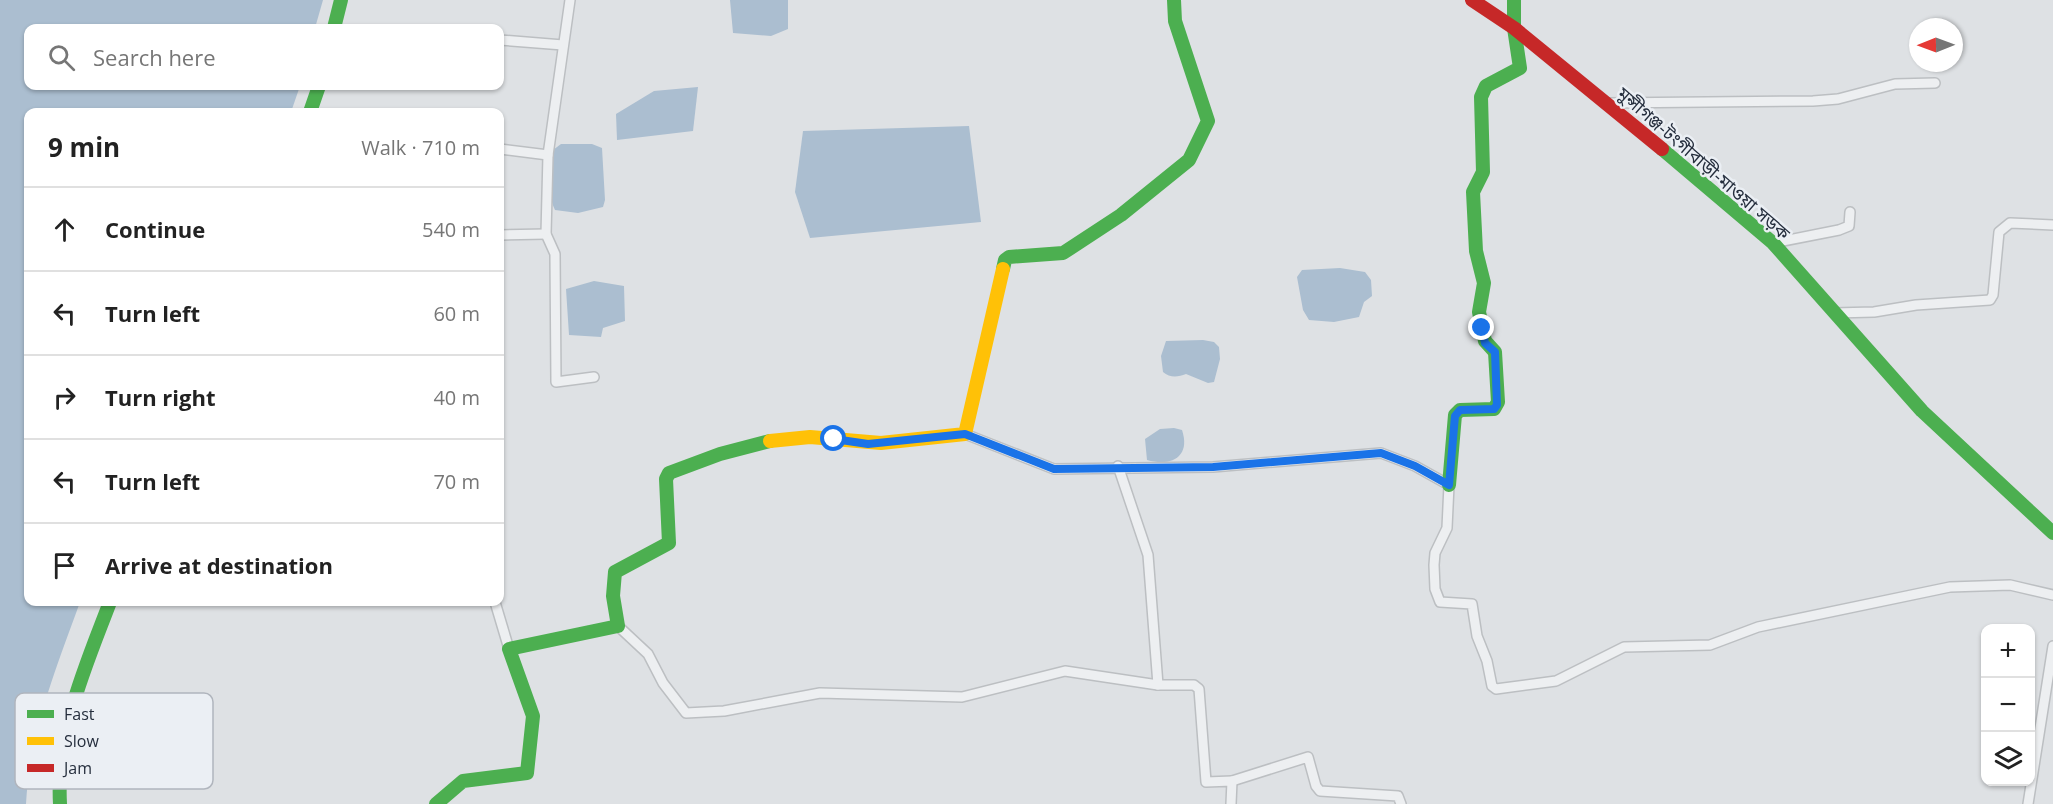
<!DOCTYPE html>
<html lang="en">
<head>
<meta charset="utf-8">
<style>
  body { margin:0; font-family:"Open Sans","Noto Sans Bengali",sans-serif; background:#f2f2f2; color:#222 }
  .controls { position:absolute; right:18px; bottom:18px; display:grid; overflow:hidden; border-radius:12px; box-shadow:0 2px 4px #0004 }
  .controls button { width:54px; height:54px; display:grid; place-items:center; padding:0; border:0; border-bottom:2px solid #e0e0e0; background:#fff; color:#222; font:30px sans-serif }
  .compass { position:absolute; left:1909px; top:18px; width:54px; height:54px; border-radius:50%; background:#fff; box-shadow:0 2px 4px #0004; rotate:269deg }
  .stop { position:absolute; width:18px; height:18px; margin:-14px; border:4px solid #1a73e8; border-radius:50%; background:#fff }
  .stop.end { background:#1a73e8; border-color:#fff; box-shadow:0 2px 6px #0008 }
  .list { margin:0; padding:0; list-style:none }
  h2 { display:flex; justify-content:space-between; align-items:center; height:78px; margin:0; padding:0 24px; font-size:26px }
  h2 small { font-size:20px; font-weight:400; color:#767676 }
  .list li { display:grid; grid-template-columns:39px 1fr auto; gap:18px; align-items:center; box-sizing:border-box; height:84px; padding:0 24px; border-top:2px solid #e0e0e0 }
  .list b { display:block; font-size:22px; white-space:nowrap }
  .list em { font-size:20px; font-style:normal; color:#767676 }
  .icon { flex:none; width:33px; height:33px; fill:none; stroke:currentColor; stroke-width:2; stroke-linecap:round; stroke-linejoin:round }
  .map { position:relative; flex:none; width:2053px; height:804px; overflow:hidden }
  .search { position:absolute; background:#fff; box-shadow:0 2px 4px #0004; left:24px; top:24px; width:480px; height:66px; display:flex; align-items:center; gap:15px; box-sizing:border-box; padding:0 21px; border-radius:12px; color:#767676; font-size:22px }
  .panel { position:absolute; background:#fff; box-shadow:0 2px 4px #0004; left:24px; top:108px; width:480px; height:498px; border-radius:12px }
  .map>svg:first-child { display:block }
  .water { fill:#abbed0 }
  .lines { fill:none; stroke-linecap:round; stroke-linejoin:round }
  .street-casing { stroke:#bcbfc2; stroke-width:12 }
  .street { stroke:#edeff1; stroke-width:9 }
  .fast { stroke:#4caf50; stroke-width:14 }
  .slow { stroke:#ffc107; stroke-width:14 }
  .jam { stroke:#c62828; stroke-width:14 }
  .route { stroke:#1a73e8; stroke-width:8 }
  .labels { text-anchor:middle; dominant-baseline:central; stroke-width:5; stroke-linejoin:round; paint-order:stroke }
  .street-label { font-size:18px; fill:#252e3d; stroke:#ebeff4 }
  .key { fill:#ebeff4; stroke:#b0b5bd; stroke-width:1.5 }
  .key-label { font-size:16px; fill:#252e3d }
</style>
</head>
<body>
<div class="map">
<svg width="2053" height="804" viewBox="0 0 2053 804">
  <rect width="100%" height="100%" fill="#dee1e4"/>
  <!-- water -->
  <g class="water">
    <path d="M0,0H323L315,28H28V86H300L291,112H28V602H80C56,669 30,731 26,804H0Z"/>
    <path d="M730,0H788V29L771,36L733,33Z"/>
    <path d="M698,87L693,131L617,140L616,114L654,91Z"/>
    <path d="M969,126L981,222L810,238L795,192L803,131Z"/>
    <path d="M561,144H592L602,148L605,200L603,207L578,213L555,210C547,193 551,168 553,150Z"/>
    <path d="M1340,268L1365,272L1371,280L1372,296L1364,302L1359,317L1334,322L1309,320L1303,310L1297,277L1302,270Z"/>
    <path d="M594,281L624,286L625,321L603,328L601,337L569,335L566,289Z"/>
    <path d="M1203,340L1214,342L1219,347L1220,359L1214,382L1208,383L1186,374C1178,377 1170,378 1163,372L1161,356L1166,341Z"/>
    <path d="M1174,428L1182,430C1191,457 1171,467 1147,460L1145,439L1160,429Z"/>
  </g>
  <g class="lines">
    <!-- street casing -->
    <g class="street-casing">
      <g id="street">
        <path d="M500,40L563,45"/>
        <path d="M1608,103L1813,101L1838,99L1895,84L1935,83"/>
        <path d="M500,149L548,155L570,0"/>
        <path d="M548,155L546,234L555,254L556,382L594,377"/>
        <path d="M500,235L546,234"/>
        <path d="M1773,243L1839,230L1849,226L1850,212"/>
        <path d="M1834,313L1874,312L1916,305L1990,300L1993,295L1999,232L2010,223L2053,225"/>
        <path d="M965,434L1054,469L1213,467L1381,453L1415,466L1449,485L1447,528L1435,553L1434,565L1435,589L1440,602L1472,604L1477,636L1487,661L1492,686L1496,689L1556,681L1624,647L1710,645L1758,627L1950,587L2010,585L2053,595"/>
        <path d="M1118,466L1148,555L1158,685H1194L1199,689L1206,782L1232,781L1231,804"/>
        <path d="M495,602L509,649"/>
        <path d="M618,626L648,654L663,683L686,713L724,711L820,693L962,697L1065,671L1158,685"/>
        <path d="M1232,781L1308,757L1316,786L1320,791L1398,796L1401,804"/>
        <path d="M2028,804L2053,646"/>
      </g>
    </g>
    <!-- street -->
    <use href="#street" class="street"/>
    <!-- fast -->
    <g class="fast">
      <path d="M334,28L341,0"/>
      <path d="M310,112L319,86"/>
      <path d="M1662,149L1773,243L1922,411L2053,533"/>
      <path d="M1003,269L1005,260L1009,257L1063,253L1121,215L1189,160L1208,121L1175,21L1174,0"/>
      <path d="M1449,485L1455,415L1460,410L1494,409L1498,402L1495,352L1485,341L1479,312L1484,283L1476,251L1473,192L1483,172L1481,97L1486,86L1520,68L1514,28V0"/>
      <path d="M60,804C56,732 85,668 110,602"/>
      <path d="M436,804L463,781L527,773L533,716L509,649L618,626L613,596L615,572L669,543L666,479L669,473L720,454L770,441"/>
    </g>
    <!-- slow -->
    <path class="slow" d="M770,441L810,437L881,443L965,434L1003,269"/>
    <!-- jam -->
    <path class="jam" d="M1472,0L1514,28L1662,149"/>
  </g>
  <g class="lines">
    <!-- route -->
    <path class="route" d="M834,439L868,444L965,434L1054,469L1213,467L1381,453L1415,466L1449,485L1455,416L1460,410L1494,409L1497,405L1495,352L1485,343L1482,328"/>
  </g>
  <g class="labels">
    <!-- street labels -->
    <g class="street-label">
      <text transform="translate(1704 163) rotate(41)">মুন্সীগঞ্জ-টংগীবাড়ী-মাওয়া সড়ক</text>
    </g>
  </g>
  <!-- legend -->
  <rect x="15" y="693" width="198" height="96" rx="9" class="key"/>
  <rect x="27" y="710" width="27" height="8" fill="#4caf50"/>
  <rect x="27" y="737" width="27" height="8" fill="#ffc107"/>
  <rect x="27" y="764" width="27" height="8" fill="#c62828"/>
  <g class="key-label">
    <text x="64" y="720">Fast</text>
    <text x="64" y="747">Slow</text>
    <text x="64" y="774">Jam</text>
  </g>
</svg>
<div class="controls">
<button>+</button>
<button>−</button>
<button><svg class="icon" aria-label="layers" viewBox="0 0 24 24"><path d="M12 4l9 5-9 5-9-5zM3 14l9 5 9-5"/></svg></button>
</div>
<svg class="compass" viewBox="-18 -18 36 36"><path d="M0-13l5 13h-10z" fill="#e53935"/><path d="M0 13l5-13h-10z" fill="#767676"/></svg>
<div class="stop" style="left:834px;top:439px"></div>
<div class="stop end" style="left:1482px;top:328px"></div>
<div class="search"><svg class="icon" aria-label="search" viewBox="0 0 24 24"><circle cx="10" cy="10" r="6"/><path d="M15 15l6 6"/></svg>Search here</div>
<section class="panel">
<h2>9 min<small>Walk · 710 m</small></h2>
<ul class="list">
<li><svg class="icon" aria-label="ahead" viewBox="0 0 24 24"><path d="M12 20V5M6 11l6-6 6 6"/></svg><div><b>Continue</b></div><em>540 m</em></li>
<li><svg class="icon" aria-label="left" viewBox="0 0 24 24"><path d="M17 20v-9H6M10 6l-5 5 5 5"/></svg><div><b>Turn left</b></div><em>60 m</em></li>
<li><svg class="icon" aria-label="right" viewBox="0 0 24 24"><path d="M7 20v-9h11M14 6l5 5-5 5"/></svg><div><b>Turn right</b></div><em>40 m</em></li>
<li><svg class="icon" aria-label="left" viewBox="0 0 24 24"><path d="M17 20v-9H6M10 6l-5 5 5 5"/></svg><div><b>Turn left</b></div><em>70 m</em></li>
<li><svg class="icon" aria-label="arrive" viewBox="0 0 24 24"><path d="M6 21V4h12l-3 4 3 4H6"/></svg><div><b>Arrive at destination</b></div></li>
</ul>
</section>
</div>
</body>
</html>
